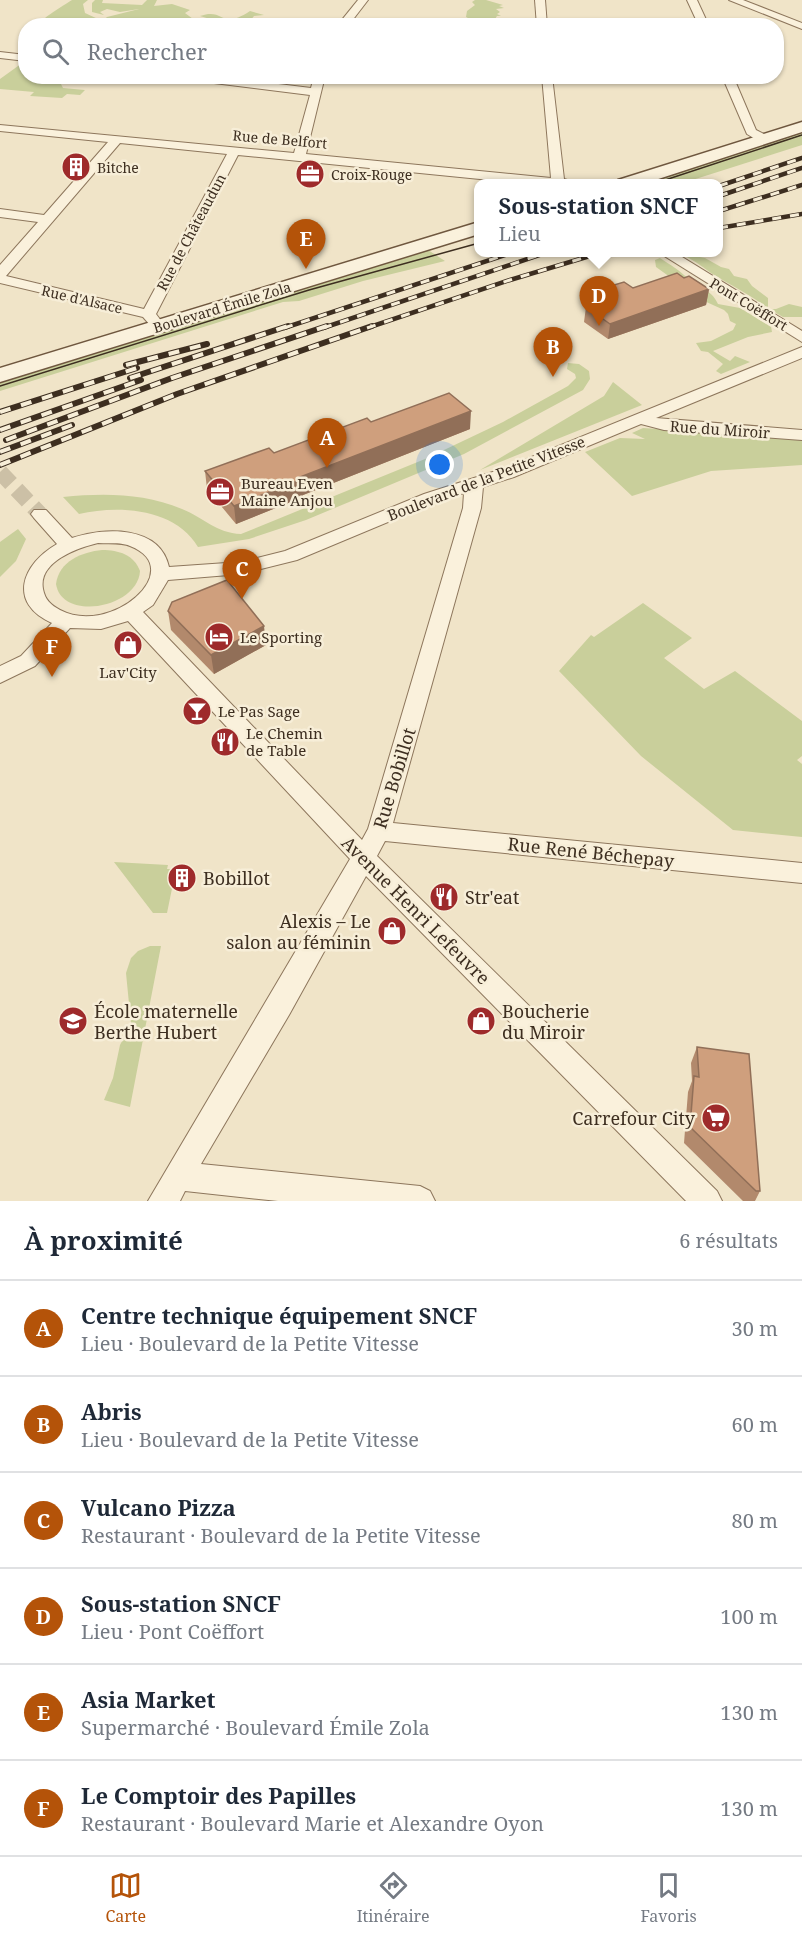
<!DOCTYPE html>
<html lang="fr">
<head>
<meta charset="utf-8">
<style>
  body { margin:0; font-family:"Noto Serif",serif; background:#f6f6f7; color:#1f2937 }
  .you { position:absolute; left:440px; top:465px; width:21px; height:21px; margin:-15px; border:4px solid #fff; border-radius:50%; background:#1a73e8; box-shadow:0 0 0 9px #1a73e833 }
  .badge { display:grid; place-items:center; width:39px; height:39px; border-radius:50%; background:#b45309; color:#fff; font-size:20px; font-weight:700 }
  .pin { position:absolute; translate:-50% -50px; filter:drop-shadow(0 2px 3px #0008) }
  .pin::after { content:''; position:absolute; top:32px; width:21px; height:18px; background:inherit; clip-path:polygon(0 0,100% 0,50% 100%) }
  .popup { position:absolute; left:474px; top:179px; width:249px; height:78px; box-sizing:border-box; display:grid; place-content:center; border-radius:12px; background:#fff; filter:drop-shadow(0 2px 4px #0005); font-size:20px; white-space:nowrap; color:#747a83 }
  .popup b { font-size:22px; color:#1f2937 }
  .popup::after { content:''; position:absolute; left:50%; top:100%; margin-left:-12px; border:12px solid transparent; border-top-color:#fff }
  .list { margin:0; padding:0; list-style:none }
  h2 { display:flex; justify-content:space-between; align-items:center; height:78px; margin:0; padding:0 24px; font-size:26px }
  h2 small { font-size:20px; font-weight:400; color:#747a83 }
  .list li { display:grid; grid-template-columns:39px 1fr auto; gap:18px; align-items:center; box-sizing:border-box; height:96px; padding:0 24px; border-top:2px solid #e0e1e3 }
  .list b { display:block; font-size:22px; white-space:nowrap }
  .list p { margin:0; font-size:20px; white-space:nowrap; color:#747a83 }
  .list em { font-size:20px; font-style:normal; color:#747a83 }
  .icon { flex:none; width:33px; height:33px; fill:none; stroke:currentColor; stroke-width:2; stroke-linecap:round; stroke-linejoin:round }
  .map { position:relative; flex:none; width:802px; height:1201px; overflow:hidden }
  .search { position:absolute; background:#fff; box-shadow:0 2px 4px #0004; left:18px; right:18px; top:18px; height:66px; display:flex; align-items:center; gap:15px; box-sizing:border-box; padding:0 21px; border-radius:24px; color:#747a83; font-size:22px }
  .sheet { height:654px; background:#fff }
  nav { display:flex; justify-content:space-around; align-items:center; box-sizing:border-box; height:84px; border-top:2px solid #e0e1e3; background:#fff; font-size:16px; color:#747a83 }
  nav a { display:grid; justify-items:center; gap:3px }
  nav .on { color:#b45309 }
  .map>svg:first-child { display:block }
  .green { fill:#c9cf9b }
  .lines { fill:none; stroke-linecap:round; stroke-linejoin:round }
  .street-tunnel { stroke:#ccc0a6; stroke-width:16; stroke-dasharray:16 8; stroke-linecap:butt }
  .street-casing { stroke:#8d765c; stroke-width:2 }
  .secondary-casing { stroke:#6f573f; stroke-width:3 }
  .street { fill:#faf1dc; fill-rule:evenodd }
  .secondary { fill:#faf1dc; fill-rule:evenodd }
  .tram { stroke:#3d2e20; stroke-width:1.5 }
  .rail-far1-casing { stroke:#3d2e20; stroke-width:4.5 }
  .rail-casing { stroke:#3d2e20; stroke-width:6 }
  .rail-far1 { stroke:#f7eed8; stroke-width:3; stroke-dasharray:9; stroke-linecap:butt }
  .rail { stroke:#f7eed8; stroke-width:4; stroke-dasharray:11; stroke-linecap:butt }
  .wall { fill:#b2896c }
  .shaded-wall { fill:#916f58 }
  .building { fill:#cf9f7d; stroke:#916f58; stroke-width:1.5 }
  .labels { text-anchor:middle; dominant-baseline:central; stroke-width:5; stroke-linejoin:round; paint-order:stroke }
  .far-street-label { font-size:14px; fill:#3d2e20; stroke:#f7eed8 }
  .far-poi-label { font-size:14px; fill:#3d2e20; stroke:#f7eed8; text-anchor:start }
  .street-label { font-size:15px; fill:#3d2e20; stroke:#f7eed8 }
  .poi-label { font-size:15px; fill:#3d2e20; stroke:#f7eed8; text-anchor:start }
  .near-street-label { font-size:18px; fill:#3d2e20; stroke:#f7eed8 }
  .near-poi-label { font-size:18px; fill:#3d2e20; stroke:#f7eed8; text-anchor:start }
</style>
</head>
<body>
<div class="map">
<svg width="802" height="1201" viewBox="0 0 802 1201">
  <rect width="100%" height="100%" fill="#f0e4c8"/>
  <!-- green -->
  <g class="green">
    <path d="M72,0H88L83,4L85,13L98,19V25L107,17L139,9L120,12L107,9L100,12L104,15L92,12V3L95,0H103L102,3L142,5L147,0H157L154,6L172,4L190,10L185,13L193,19L215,25L109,22L105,25L64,26L60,22L43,20C46,16 66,4 72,0Z"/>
    <path d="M475,0H486L503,5L499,6L504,8L496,9L500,12L497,14L501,16H497L493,22L472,20L466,17L467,11L475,5L472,2Z"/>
    <path d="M250,11L264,15L254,16L246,26L217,25L220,22L200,16C225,7 220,31 250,11Z"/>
    <path d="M25,61L26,76L68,77L60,82L63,88L85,90L80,95L67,94L62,98L30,96L34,92L0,89V79Z"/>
    <path d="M802,127V145L683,183L624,184Z"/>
    <path d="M425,248L445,261L363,281L299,301L283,302L0,391V378Z"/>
    <path d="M678,253L705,258L721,267L729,269L734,276L747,279L752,286L768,298V308C749,294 730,285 711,273C700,265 691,258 678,253Z"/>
    <path d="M660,258C670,265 680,270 688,279C699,290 710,287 718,304L740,308L771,327L772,332L748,337L713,351L730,361L735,356L750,362L721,374L716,371L723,364L708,352L701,351L696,343L711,341L733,330L736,324L730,321L728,314L724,310L702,300L656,267L655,260Z"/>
    <path d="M789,304L802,307V317H783L769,309H776Z"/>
    <path d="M568,363L579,364L589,371L590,379L583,390L464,454L306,520L249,539L198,547C175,508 118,505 79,514L63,497C104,493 143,493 182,509C204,518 216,533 241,534L425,459L503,422L568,386L576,378L575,374L567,369Z"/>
    <path d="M613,382L642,405L480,470L604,396Z"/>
    <path d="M643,428L802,439V465L711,471L632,496L585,452L620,438L645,439L632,433Z"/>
    <path d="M18,529L26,539L16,561L0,577V542Z"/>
    <path d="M102,550C119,550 134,555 140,571C138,608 62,622 56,584C59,561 82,552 102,550Z"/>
    <path d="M643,603L692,638L664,658L704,689L735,671L802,721V756L797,760L802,764V837L733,830L641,756L559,671L591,635L594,637Z"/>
    <path d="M114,862L168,865L167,869H176L167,913H153Z"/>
    <path d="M150,946H161L130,1107L104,1100L113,1078L120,1045L131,1024L126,973L131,958L138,951Z"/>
  </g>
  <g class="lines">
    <!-- street-tunnel -->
    <path class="street-tunnel" d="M0,472L40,514"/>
    <!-- street casing -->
    <g class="street-casing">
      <g id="street">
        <path d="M358,0H368L348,26H337Z"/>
        <path d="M535,0H545L547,26H537Z"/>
        <path d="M687,0H697L709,26H699Z"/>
        <path d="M729,0H743L802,23V29Z"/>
        <path d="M0,52L26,55V61L0,58Z"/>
        <path d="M177,76H213L311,88L314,76H325L306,154L551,178L542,76H552L564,179L580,184H531L238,155L156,314L162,322L160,325H150L143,317L0,283V265L38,222L0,217V209L44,215L108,142L0,131V125L294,153L310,95L182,79ZM120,143L227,154L144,309L6,276Z"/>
        <path d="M722,76H733L756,130L768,136V142H760L747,134Z"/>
        <path d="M658,252H674L802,331V342Z"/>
        <path d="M802,347V358L656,418L802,430V440L664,430L641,424L514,477L483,487L481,508L393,823L802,863V883L385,841L377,856L717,1191L722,1201H686L366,876L289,1015L201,1164L420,1186L430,1191L435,1201H278L185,1191L180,1201H148L350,859L128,621L101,629L70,628L35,666L0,683V666L21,656L52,623C7,603 22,564 57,544L34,518L31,514L34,510H46L72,538C104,527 160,525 169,567L241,562L285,551L424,494L502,469ZM464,493L463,508L368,829L362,840L143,612L153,605L168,580L241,574L297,560L436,502ZM98,543C108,544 121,542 130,546C189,569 111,637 60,610C51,605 45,600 43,589C38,562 77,548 98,543Z"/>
      </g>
    </g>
    <!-- secondary casing -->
    <g class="secondary-casing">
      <g id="secondary">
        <path d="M802,122V132L643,184H616L618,180Z"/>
        <path d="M479,222V234L0,382V368Z"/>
      </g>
    </g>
    <!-- street -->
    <use href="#street" class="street"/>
    <!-- secondary -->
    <use href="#secondary" class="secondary"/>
    <!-- tram -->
    <g class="tram">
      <path d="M653,184L802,135"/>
      <path d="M0,386L309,290L479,243"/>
    </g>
    <!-- rail-far1 casing -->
    <g class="rail-far1-casing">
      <g id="rail-far1">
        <path d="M719,186L802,158"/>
        <path d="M719,196L802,168"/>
        <path d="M719,211L802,185"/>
        <path d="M719,228L802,214"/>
        <path d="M284,328L514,252"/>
        <path d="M323,328L548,252"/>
        <path d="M367,328L510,280L603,252"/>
      </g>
    </g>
    <!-- rail casing -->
    <g class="rail-casing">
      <g id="rail">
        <path d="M126,365L207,344"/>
        <path d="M130,378L288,326"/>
        <path d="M0,412L137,368"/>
        <path d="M0,430L141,380"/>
        <path d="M6,440L172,378L327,326"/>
        <path d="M0,452L72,425"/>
        <path d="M0,465L177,394L372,326"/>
      </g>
    </g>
    <!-- rail-far1 -->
    <use href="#rail-far1" class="rail-far1"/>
    <!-- rail -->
    <use href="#rail" class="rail"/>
  </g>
  <!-- wall -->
  <g class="wall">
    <path d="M684,278L709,289L706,305L608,339L584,322L586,307L596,303L597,290L633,288Z"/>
    <path d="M371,422L470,429L303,495V497L236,524L207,489L205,471L274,453Z"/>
    <path d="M168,611L266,645L214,674L171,630Z"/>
    <path d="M697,1047L760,1191L755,1201H743L684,1143L688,1092L692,1081L691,1063Z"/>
  </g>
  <!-- shaded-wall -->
  <g class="shaded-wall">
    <path d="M709,289L706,305L608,339L610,324Z"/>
    <path d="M471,411L470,429L303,495V497L236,524L234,506L300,477Z"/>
    <path d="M264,626L266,645L214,674L211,655Z"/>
  </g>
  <!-- building -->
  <g class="building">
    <path d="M677,273L684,278L689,276L709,289L610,324L586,307L609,299L597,290L624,282L633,288Z"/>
    <path d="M449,393L471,411L300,477L302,479L234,506L205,471L269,448L274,453L367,418L371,422Z"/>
    <path d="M227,580L264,626L211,655L168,611L172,602Z"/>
    <path d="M697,1047L749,1054L760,1191H756L690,1127L694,1076L699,1077Z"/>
  </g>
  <!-- icons -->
  <defs>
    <g id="building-disc" transform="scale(1.5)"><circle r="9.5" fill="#9e2a2b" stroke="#f7eed8"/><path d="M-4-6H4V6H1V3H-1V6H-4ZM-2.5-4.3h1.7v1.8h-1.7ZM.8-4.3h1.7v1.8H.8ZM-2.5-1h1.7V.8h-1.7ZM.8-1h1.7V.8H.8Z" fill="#fff"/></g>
    <g id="office-disc" transform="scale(1.5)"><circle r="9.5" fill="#9e2a2b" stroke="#f7eed8"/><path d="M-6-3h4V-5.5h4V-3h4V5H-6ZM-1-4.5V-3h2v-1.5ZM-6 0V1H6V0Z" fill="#fff"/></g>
    <g id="hotel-disc" transform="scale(1.5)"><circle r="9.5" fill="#9e2a2b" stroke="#f7eed8"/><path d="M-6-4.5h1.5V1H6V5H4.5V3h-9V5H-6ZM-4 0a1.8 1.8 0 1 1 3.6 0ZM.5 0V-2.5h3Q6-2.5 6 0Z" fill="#fff"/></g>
    <g id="shop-disc" transform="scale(1.5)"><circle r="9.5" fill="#9e2a2b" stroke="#f7eed8"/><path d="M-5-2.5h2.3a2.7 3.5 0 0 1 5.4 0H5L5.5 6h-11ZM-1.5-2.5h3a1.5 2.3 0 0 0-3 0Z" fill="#fff"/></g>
    <g id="bar-disc" transform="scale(1.5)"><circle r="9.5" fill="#9e2a2b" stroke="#f7eed8"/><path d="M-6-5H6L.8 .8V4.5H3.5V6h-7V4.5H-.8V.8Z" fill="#fff"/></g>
    <g id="restaurant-disc" transform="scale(1.5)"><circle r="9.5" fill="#9e2a2b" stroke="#f7eed8"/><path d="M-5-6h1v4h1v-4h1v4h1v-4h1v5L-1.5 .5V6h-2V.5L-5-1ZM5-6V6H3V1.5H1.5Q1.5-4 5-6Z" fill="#fff"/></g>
    <g id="school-disc" transform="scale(1.5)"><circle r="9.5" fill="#9e2a2b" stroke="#f7eed8"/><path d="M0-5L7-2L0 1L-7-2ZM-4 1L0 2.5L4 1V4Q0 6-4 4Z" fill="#fff"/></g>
    <g id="supermarket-disc" transform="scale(1.5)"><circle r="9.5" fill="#9e2a2b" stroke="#f7eed8"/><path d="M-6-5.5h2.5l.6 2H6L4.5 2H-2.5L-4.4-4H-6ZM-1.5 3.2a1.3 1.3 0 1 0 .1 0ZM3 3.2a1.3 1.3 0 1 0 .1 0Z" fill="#fff"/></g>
  </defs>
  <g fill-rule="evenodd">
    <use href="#building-disc" x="76" y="167"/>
    <use href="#office-disc" x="310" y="174"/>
    <use href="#office-disc" x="220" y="492"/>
    <use href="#hotel-disc" x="219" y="637"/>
    <use href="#shop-disc" x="128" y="645"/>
    <use href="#bar-disc" x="197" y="711"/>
    <use href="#restaurant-disc" x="225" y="742"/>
    <use href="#building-disc" x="182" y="878"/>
    <use href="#restaurant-disc" x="444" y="897"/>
    <use href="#shop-disc" x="392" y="931"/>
    <use href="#school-disc" x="73" y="1021"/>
    <use href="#shop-disc" x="481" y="1021"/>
    <use href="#supermarket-disc" x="716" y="1118"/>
  </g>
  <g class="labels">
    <!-- far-street labels -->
    <g class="far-street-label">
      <text transform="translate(280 139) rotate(5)">Rue de Belfort</text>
      <text transform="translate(191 232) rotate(-62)">Rue de Châteaudun</text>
      <text transform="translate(82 299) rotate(13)">Rue d'Alsace</text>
      <text transform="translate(749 304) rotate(31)">Pont Coëffort</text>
      <text transform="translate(222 307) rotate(-17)">Boulevard Émile Zola</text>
    </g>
    <!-- far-poi labels -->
    <g class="far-poi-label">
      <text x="97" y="167">Bitche</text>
      <text x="331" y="174">Croix-Rouge</text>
    </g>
    <!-- street labels -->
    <g class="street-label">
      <text transform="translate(720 429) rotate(4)">Rue du Miroir</text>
      <text transform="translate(486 478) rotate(-21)">Boulevard de la Petite Vitesse</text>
    </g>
    <!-- poi labels -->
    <g class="poi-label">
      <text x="241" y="483">Bureau Even<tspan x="241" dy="17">Maine Anjou</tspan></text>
      <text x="240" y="637">Le Sporting</text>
      <text x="128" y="672" text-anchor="middle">Lav'City</text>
      <text x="218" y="711">Le Pas Sage</text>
      <text x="246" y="733">Le Chemin<tspan x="246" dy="17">de Table</tspan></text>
    </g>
    <!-- near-street labels -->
    <g class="near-street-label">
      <text transform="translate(394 778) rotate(-73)">Rue Bobillot</text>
      <text transform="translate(591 852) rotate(6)">Rue René Béchepay</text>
      <text transform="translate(416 910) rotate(45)">Avenue Henri Lefeuvre</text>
    </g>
    <!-- near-poi labels -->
    <g class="near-poi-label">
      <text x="203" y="878">Bobillot</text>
      <text x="465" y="897">Str'eat</text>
      <text x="371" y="921" text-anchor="end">Alexis – Le<tspan x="371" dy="21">salon au féminin</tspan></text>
      <text x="94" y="1011">École maternelle<tspan x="94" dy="21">Berthe Hubert</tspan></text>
      <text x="502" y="1011">Boucherie<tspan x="502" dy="21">du Miroir</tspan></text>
      <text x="695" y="1118" text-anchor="end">Carrefour City</text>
    </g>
  </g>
</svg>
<div class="you"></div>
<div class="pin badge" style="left:327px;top:468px">A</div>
<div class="pin badge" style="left:553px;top:377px">B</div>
<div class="pin badge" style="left:242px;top:599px">C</div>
<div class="pin badge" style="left:599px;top:326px">D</div>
<div class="popup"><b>Sous-station SNCF</b>Lieu</div>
<div class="pin badge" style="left:306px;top:269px">E</div>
<div class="pin badge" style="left:52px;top:677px">F</div>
<div class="search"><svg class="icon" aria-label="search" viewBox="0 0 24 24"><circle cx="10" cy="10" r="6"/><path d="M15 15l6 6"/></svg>Rechercher</div>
</div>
<section class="sheet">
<h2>À proximité<small>6 résultats</small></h2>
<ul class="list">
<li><span class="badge">A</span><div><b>Centre technique équipement SNCF</b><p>Lieu · Boulevard de la Petite Vitesse</p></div><em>30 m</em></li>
<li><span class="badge">B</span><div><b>Abris</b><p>Lieu · Boulevard de la Petite Vitesse</p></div><em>60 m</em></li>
<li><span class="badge">C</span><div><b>Vulcano Pizza</b><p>Restaurant · Boulevard de la Petite Vitesse</p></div><em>80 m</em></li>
<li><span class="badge">D</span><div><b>Sous-station SNCF</b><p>Lieu · Pont Coëffort</p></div><em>100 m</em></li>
<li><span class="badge">E</span><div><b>Asia Market</b><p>Supermarché · Boulevard Émile Zola</p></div><em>130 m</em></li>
<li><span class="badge">F</span><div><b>Le Comptoir des Papilles</b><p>Restaurant · Boulevard Marie et Alexandre Oyon</p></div><em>130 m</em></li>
</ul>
</section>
<nav>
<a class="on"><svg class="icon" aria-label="map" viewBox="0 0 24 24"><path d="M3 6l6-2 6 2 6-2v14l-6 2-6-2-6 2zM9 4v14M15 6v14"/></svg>Carte</a>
<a><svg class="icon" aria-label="directions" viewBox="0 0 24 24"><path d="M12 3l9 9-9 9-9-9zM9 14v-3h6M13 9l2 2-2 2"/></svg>Itinéraire</a>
<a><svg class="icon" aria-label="saved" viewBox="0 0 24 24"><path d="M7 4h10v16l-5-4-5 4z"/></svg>Favoris</a>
</nav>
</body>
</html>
